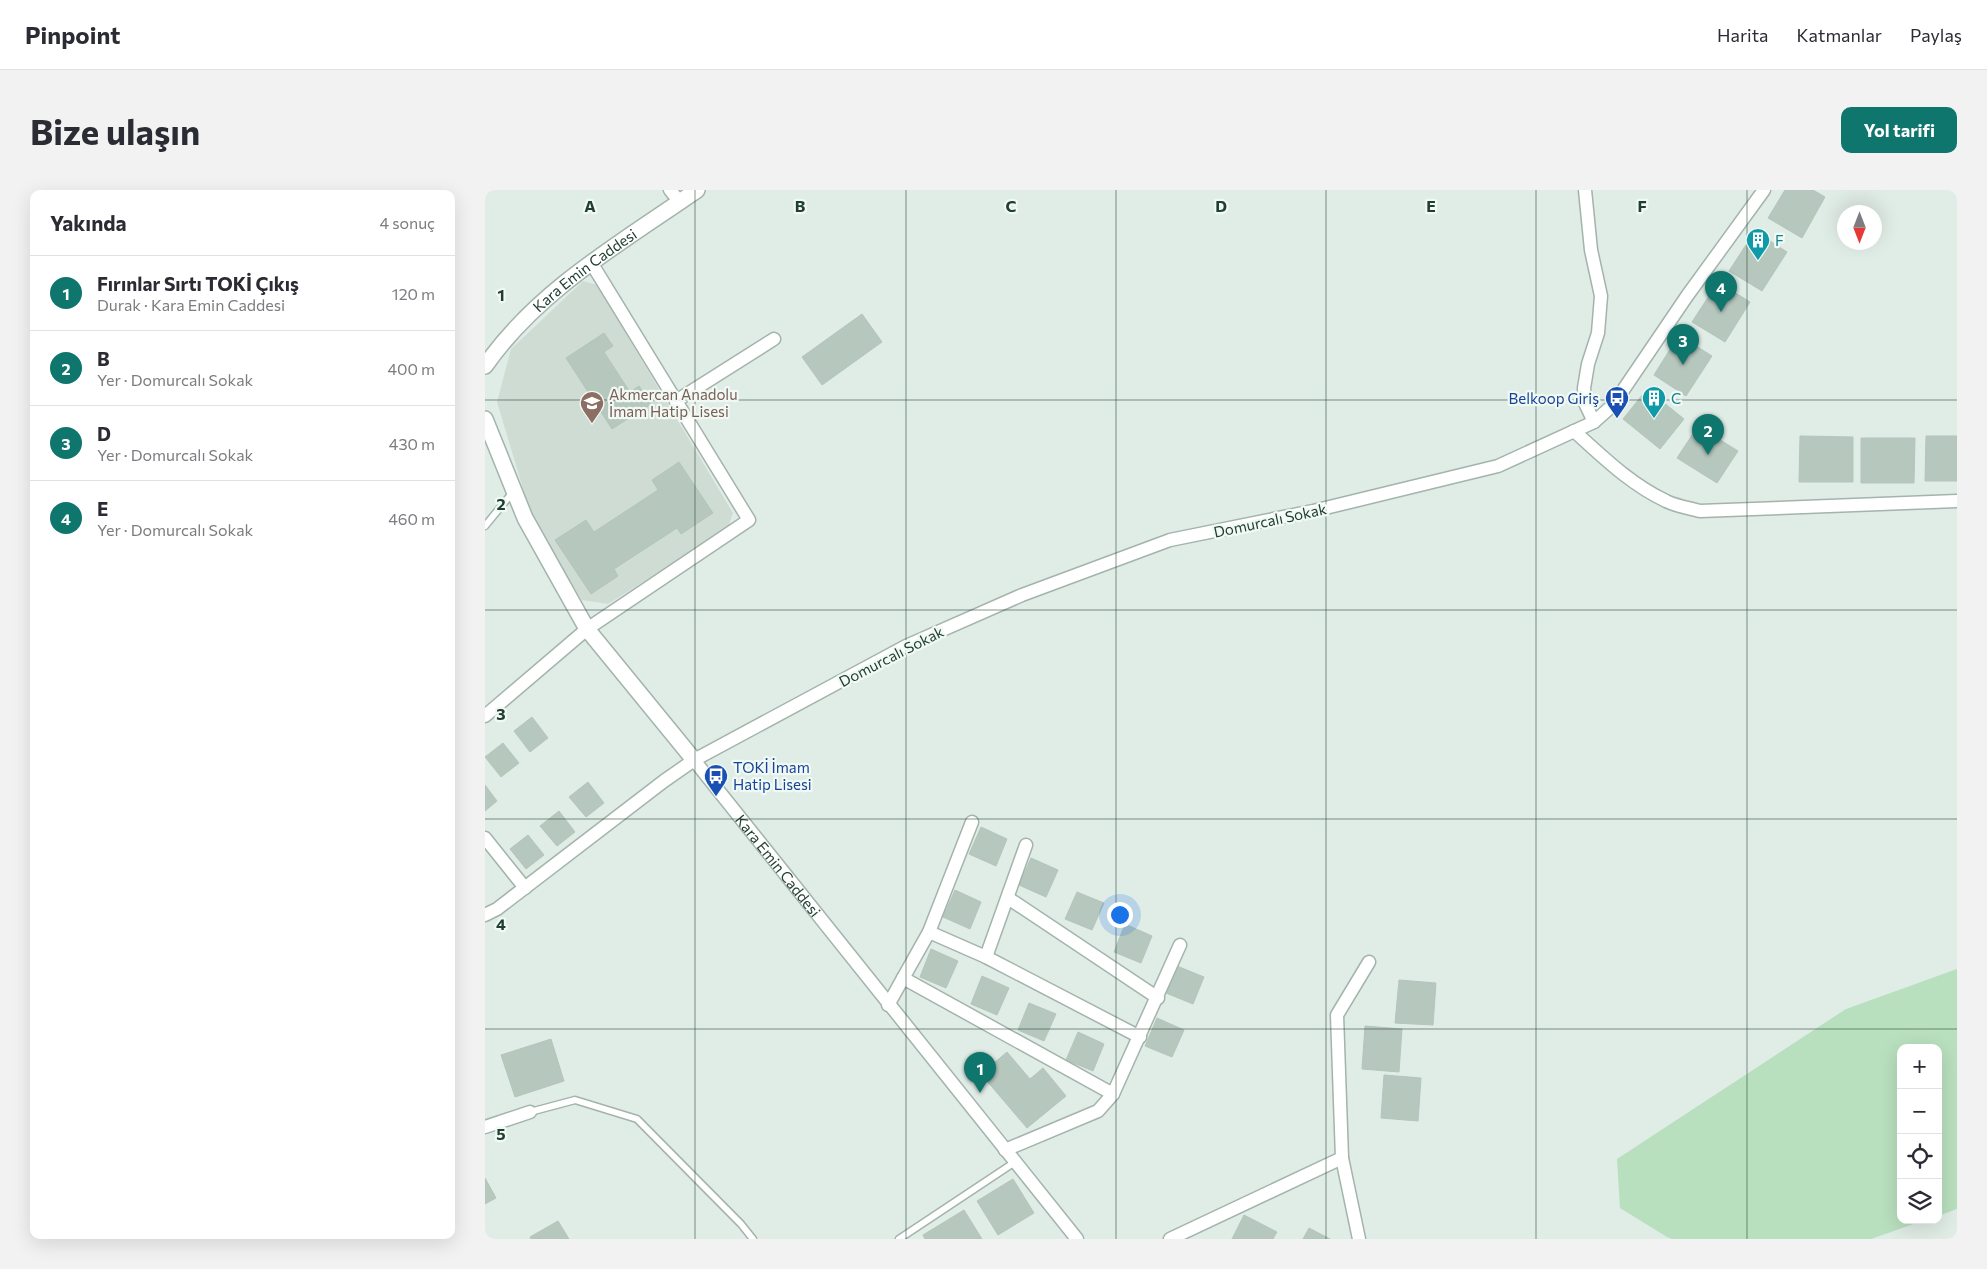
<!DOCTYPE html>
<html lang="tr">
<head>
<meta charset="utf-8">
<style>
  body { margin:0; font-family:Commissioner,sans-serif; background:#f2f2f3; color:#2b2b33 }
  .controls { position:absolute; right:15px; bottom:15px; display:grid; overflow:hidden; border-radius:10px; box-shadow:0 5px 20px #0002 }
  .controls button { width:45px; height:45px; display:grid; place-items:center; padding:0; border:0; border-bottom:1px solid #e1e1e2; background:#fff; color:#2b2b33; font:25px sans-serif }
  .compass { position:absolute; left:1352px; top:15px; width:45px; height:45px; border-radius:50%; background:#fff; box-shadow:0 5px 20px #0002; rotate:180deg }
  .you { position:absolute; left:634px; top:724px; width:18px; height:18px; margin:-12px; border:4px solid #fff; border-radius:50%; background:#1a73e8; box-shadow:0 0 0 8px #1a73e833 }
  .badge { display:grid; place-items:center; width:32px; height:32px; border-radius:50%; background:#0f766e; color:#fff; font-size:16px; font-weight:700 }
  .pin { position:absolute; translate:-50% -41px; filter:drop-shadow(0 1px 2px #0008) }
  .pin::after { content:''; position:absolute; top:26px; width:18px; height:15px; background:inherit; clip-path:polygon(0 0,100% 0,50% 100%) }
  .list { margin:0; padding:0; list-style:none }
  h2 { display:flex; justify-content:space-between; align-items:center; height:65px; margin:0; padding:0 20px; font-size:21px }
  h2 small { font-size:16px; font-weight:400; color:#7c7c81 }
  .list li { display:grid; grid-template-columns:32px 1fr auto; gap:15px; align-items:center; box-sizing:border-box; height:75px; padding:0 20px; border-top:1px solid #e1e1e2 }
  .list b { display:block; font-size:19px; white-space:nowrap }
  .list p { margin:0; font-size:16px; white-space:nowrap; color:#7c7c81 }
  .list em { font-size:16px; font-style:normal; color:#7c7c81 }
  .icon { flex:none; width:28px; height:28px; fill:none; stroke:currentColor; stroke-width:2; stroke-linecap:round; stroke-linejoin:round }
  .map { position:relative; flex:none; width:1472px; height:1049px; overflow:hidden; border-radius:10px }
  header { display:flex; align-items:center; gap:30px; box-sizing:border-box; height:70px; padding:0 25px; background:#fff; border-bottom:1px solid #e1e1e2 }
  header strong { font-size:24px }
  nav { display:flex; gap:28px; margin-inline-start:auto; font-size:18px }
  .intro { display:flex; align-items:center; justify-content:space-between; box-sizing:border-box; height:120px; padding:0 30px }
  h1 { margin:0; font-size:35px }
  .button { padding:12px 22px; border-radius:10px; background:#0f766e; color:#fff; font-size:18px; font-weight:700 }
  main { display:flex; gap:30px; padding:0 30px }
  aside { flex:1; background:#fff; border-radius:10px; box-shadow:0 5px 20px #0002 }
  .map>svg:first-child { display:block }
  .built { fill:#cfdcd4 }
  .green { fill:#b8dfbe }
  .building { fill:#b6c7be; stroke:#b3c6bc }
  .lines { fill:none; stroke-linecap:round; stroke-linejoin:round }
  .service-casing { stroke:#a3b4ac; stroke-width:9 }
  .minor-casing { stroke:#a3b4ac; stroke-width:15 }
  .tertiary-casing { stroke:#a3b4ac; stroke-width:18 }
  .service { stroke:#fff; stroke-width:6 }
  .minor { stroke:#fff; stroke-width:12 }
  .tertiary { stroke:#fff; stroke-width:15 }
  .grid { fill:none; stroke:#203e32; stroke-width:1; stroke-opacity:0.55 }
  .labels { text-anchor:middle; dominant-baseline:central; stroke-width:4.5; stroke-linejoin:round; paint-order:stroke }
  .culture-label { font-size:15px; fill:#0d838f; stroke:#f1f9f4; text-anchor:start }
  .street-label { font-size:15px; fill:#203e32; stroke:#f1f9f4 }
  .education-label { font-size:15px; fill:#785e54; stroke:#f1f9f4; text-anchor:start }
  .transit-label { font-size:15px; fill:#164399; stroke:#f1f9f4; text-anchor:end }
  .grid-label { font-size:16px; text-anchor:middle; font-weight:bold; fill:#203e32; stroke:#f1f9f4; stroke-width:4.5; stroke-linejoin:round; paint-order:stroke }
</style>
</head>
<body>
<header>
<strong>Pinpoint</strong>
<nav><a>Harita</a><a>Katmanlar</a><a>Paylaş</a></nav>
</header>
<div class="intro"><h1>Bize ulaşın</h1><a class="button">Yol tarifi</a></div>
<main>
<aside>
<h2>Yakında<small>4 sonuç</small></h2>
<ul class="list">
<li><span class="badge">1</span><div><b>Fırınlar Sırtı TOKİ Çıkış</b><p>Durak · Kara Emin Caddesi</p></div><em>120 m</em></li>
<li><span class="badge">2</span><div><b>B</b><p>Yer · Domurcalı Sokak</p></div><em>400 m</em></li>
<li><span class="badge">3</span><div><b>D</b><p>Yer · Domurcalı Sokak</p></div><em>430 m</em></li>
<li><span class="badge">4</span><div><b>E</b><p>Yer · Domurcalı Sokak</p></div><em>460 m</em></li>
</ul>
</aside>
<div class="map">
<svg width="1472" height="1049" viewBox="0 0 1472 1049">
  <rect width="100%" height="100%" fill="#e0ece6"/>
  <!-- built -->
  <path class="built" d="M98,91L112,95L248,323L243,338L123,414L97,410L62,356L42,312L12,212L26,159Z"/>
  <!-- green -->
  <path class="green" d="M1472,779V1019L1453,1026V858H1416V1030H1440L1386,1049H1187L1182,1047L1135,1018L1132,969L1361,819Z"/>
  <!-- building -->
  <g class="building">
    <path d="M1300,0H1328L1340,7L1317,48L1283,28Z"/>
    <path d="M1270,41L1302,62L1277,101L1244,81Z"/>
    <path d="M1233,92L1265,112L1240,152L1207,132Z"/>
    <path d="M377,124L397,152L337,195L317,167Z"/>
    <path d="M119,143L128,156L119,162L145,202L154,196L166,214L127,239L81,168Z"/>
    <path d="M1194,145L1227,166L1201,206L1169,185Z"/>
    <path d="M1162,199L1199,229L1175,259L1138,229Z"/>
    <path d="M1213,236L1253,261L1232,293L1192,268Z"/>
    <path d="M1315,246L1368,247V292H1314Z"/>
    <path d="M1441,246H1472V291H1440Z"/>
    <path d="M1376,248H1430L1429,293H1376Z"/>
    <path d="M194,272L228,323L196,344L192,338L129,379L133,386L106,404L70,350L101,330L109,342L173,300L167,290Z"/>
    <path d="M47,527L63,548L45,562L29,541Z"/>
    <path d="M18,553L34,573L16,587L0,567Z"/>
    <path d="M103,592L119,613L101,627L84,607Z"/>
    <path d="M0,595L12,611L0,621Z"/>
    <path d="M74,621L90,642L72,656L55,636Z"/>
    <path d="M496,637L522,649L511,676L484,664Z"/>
    <path d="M43,645L59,665L41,679L25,659Z"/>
    <path d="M546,668L573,680L561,707L534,695Z"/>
    <path d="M470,700L496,712L485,739L458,727Z"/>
    <path d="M592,702L619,713L607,740L580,729Z"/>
    <path d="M640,734L667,746L656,773L629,762Z"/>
    <path d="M446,759L473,771L461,798L435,787Z"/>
    <path d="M692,776L719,787L708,814L681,803Z"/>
    <path d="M497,786L524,798L512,825L486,814Z"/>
    <path d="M914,790L951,793L948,835L910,833Z"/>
    <path d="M544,813L571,824L559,851L533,840Z"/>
    <path d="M672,828L699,840L687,867L660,856Z"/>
    <path d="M880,836L917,839L914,882L877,879Z"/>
    <path d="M593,842L619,854L608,881L581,870Z"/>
    <path d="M66,849L79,891L30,907L16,865Z"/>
    <path d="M522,862L545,889L558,878L581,906L542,938L496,884Z"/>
    <path d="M899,885L936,888L933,931L896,928Z"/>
    <path d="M0,988L11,1008L0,1014Z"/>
    <path d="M528,989L549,1023L513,1045L492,1011Z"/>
    <path d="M479,1020L497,1049H440L438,1045Z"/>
    <path d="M759,1025L792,1042L788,1049H747Z"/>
    <path d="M73,1031L84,1049H46L45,1047Z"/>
    <path d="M824,1038L845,1049H818Z"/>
  </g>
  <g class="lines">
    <!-- service casing -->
    <g class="service-casing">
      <g id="service">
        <path d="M0,336L28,302"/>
        <path d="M45,922L90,910L152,929L256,1034L268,1049"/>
        <path d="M414,1049L530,972"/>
      </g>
    </g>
    <!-- minor casing -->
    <g class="minor-casing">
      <g id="minor">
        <path d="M185,0L195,12"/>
        <path d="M1100,0L1106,60L1116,106L1113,143L1103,174L1099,198L1100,213L1109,232"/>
        <path d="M191,211L289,149"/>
        <path d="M1089,241C1118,267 1145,294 1181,311C1191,316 1204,318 1215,321L1472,311"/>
        <path d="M0,526L102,439L264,330L107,74"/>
        <path id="s1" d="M209,570L592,1049"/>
        <path d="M0,648L40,698"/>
        <path d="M523,708L673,808"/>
        <path d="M0,725L12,719L179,591L209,570L421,456L537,405L685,350L828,321L1013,276L1109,232L1128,215L1202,106L1279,0"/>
        <path d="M444,742L501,767L655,847"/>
        <path d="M501,767L541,655"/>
        <path d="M418,788L628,904"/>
        <path d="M403,815L444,742L487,632"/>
        <path d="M0,937L45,922"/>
        <path d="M520,960L613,921L628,904L695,755"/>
        <path d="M685,1049L857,968"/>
        <path d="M874,1049L857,968L852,825L884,772"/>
      </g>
    </g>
    <!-- tertiary casing -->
    <g class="tertiary-casing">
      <g id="tertiary">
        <path id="s2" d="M0,176C53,100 137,52 212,0"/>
        <path d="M0,229L40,328L102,439L209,570"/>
      </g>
    </g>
    <!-- service -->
    <use href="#service" class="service"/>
    <!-- minor -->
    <use href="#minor" class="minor"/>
    <!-- tertiary -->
    <use href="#tertiary" class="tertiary"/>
  </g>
  <!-- grid -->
  <path class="grid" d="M210,0V1049M421,0V1049M631,0V1049M841,0V1049M1051,0V1049M1262,0V1049M0,210H1472M0,420H1472M0,629H1472M0,839H1472"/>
  <!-- icons -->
  <defs>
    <g id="building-pin" transform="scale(1.25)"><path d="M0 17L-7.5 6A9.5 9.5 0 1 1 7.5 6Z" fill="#0f9aa8" stroke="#f1f9f4"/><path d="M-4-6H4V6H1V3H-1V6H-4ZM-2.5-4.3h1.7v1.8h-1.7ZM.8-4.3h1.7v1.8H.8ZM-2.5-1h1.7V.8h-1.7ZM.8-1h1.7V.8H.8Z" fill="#fff"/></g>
    <g id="bus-pin" transform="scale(1.25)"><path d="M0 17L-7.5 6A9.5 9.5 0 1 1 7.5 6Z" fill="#1a4fb4" stroke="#f1f9f4"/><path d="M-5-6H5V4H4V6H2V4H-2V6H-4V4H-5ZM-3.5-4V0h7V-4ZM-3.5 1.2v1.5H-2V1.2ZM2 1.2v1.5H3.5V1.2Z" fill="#fff"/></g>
    <g id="school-pin" transform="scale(1.25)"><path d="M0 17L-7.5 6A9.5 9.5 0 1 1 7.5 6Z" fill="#8d6e63" stroke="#f1f9f4"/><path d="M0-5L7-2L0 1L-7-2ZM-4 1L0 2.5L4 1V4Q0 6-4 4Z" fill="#fff"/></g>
  </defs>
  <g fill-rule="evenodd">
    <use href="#building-pin" x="1273" y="50"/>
    <use href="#bus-pin" x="1132" y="208"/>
    <use href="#building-pin" x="1169" y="208"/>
    <use href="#school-pin" x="107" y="213"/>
    <use href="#bus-pin" x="231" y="586"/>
  </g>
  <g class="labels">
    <!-- culture labels -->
    <g class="culture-label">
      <text x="1290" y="50">F</text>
      <text x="1186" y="208">C</text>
    </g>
    <!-- street labels -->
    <g class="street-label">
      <text stroke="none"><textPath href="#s2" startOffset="139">Kara Emin Caddesi</textPath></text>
      <text transform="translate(785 330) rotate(-12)">Domurcalı Sokak</text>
      <text transform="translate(406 466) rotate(-27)">Domurcalı Sokak</text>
      <text stroke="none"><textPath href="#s1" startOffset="135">Kara Emin Caddesi</textPath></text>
    </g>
    <!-- education labels -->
    <g class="education-label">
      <text x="124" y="204">Akmercan Anadolu<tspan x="124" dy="17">İmam Hatip Lisesi</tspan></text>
    </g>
    <!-- transit labels -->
    <g class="transit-label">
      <text x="1114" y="208">Belkoop Giriş</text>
      <text x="248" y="577" text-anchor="start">TOKİ İmam<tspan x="248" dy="17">Hatip Lisesi</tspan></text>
    </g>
  </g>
  <g class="grid-label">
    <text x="105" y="22">A</text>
    <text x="315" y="22">B</text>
    <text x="526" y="22">C</text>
    <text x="736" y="22">D</text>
    <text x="946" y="22">E</text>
    <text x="1157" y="22">F</text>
    <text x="16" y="111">1</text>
    <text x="16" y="320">2</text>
    <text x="16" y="530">3</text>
    <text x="16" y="740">4</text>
    <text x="16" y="950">5</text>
  </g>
</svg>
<div class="controls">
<button>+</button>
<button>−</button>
<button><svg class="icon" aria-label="locate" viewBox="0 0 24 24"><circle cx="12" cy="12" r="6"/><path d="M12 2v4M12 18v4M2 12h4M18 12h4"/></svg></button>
<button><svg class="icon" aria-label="layers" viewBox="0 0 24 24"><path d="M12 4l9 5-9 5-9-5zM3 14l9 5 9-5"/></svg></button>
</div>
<svg class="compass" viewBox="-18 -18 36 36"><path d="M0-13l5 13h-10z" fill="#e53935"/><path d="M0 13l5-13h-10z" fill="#7c7c81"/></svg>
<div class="you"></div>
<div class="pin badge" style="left:495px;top:903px">1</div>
<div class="pin badge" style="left:1223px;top:265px">2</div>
<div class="pin badge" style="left:1198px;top:175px">3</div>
<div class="pin badge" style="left:1236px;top:122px">4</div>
</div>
</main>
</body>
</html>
